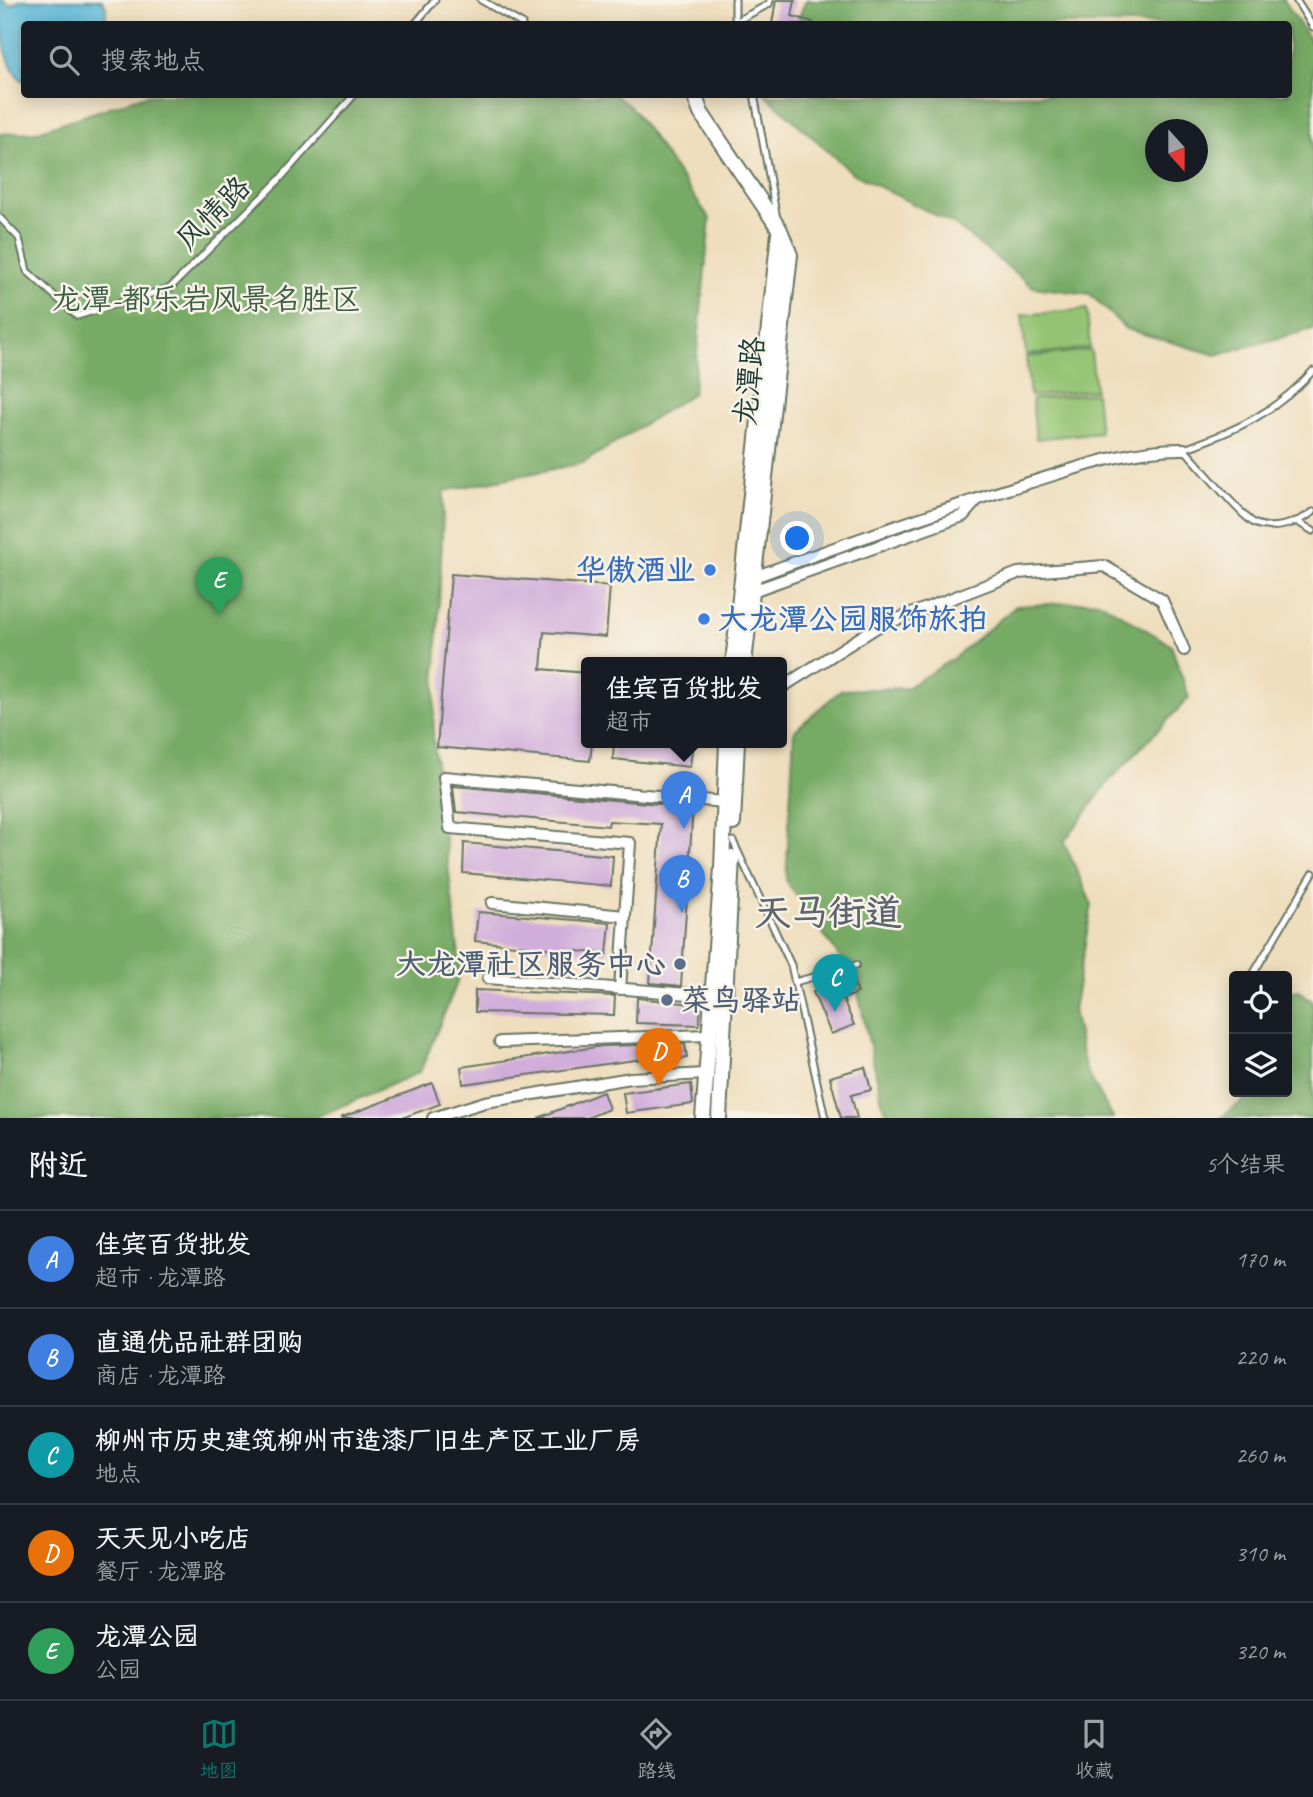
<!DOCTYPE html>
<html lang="zh">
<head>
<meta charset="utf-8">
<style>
  body { margin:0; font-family:Caveat,"LXGW WenKai TC",sans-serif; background:#242831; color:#f1f3f6 }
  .controls { position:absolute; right:21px; bottom:21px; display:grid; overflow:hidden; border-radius:7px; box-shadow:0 4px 18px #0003 }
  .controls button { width:63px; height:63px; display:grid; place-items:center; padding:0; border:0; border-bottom:2px solid #363941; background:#171b24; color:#f1f3f6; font:35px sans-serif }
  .compass { position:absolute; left:1145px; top:119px; width:63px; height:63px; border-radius:50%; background:#171b24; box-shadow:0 4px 18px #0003; rotate:159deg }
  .you { position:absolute; left:798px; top:539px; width:24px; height:24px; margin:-18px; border:5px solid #fff; border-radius:50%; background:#1a73e8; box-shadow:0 0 0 10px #1a73e833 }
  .badge { display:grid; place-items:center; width:46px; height:46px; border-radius:50%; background:#0f766e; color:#fff; font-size:23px; font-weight:700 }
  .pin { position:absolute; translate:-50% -58px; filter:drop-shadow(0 2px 4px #0008) }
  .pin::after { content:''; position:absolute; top:37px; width:24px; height:21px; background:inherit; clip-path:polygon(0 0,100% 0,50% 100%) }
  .popup { position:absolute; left:581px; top:657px; width:206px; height:91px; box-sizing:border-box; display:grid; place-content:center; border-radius:7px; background:#171b24; filter:drop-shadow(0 2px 5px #0005); font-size:23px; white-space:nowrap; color:#9ea1a6 }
  .popup b { font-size:26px; color:#f1f3f6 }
  .popup::after { content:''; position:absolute; left:50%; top:100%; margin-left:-14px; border:14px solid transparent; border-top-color:#171b24 }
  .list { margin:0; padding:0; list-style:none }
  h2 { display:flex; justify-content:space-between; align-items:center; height:91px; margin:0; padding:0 28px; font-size:30px }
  h2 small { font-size:23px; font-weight:400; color:#9ea1a6 }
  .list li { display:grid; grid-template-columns:46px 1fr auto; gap:21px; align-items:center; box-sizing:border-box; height:98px; padding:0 28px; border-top:2px solid #363941 }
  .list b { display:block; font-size:26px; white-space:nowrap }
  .list p { margin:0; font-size:23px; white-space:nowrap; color:#9ea1a6 }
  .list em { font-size:23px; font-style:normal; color:#9ea1a6 }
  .icon { flex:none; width:38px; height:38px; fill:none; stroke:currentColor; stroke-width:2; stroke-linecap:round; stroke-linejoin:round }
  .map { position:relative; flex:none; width:1313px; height:1118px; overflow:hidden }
  .search { position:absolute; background:#171b24; box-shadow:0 4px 18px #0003; left:21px; right:21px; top:21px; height:77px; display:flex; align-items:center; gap:18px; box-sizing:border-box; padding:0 24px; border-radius:7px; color:#9ea1a6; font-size:26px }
  .sheet { height:581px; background:#171b24 }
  nav { display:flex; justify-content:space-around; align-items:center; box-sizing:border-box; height:98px; border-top:2px solid #363941; background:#171b24; font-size:19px; color:#9ea1a6 }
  nav a { display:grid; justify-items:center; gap:4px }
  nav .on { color:#0f766e }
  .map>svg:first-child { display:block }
  .green { fill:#94c473; stroke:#5a8054; stroke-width:2 }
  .forest { fill:#77aa65; stroke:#4b744c; stroke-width:2; fill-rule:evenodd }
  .water { fill:#58b8d7; stroke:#3c7a86; stroke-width:2 }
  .building { fill:#d1addb }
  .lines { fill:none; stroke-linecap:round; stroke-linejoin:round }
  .service-casing { stroke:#687564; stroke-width:9 }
  .minor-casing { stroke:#687564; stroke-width:14 }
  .tertiary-casing { stroke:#687564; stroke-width:18 }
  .service { stroke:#fff; stroke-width:5 }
  .minor { stroke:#fff; stroke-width:10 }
  .tertiary { stroke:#fff; stroke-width:14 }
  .shop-dot { fill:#3f7fe0; stroke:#f7f3e8; stroke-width:2.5 }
  .service-dot { fill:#5c6f8a; stroke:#f7f3e8; stroke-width:2.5 }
  .labels { text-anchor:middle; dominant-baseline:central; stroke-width:5; stroke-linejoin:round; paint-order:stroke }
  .street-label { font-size:30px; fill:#1f3d34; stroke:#f7f3e8 }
  .park-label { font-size:30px; fill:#3c5f44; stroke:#f7f3e8 }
  .shop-label { font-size:30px; font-weight:bold; fill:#366cbe; stroke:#f7f3e8; text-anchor:end }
  .service-label { font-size:30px; font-weight:bold; fill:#4e5e75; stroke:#f7f3e8; text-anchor:end }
  .district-label { font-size:37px; font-weight:bold; fill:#5d646e; stroke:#f7f3e8 }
</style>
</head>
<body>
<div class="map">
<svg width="1313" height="1118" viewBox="0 0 1313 1118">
  <rect width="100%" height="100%" fill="#f7f3e8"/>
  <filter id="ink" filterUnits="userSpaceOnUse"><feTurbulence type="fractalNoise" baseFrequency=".0143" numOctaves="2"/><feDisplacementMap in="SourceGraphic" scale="14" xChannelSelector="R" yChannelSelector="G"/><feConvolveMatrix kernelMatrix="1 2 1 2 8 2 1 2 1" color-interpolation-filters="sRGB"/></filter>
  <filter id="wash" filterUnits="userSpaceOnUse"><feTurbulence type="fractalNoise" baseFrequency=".00686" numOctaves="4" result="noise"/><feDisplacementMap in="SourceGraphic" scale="28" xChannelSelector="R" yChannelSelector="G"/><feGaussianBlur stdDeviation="1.57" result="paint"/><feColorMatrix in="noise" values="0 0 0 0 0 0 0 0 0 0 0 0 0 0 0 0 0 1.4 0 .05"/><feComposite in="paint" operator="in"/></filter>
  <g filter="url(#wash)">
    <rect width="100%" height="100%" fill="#efdebd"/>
    <!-- green -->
    <g class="green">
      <path d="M1087,309L1090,348L1026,355L1022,315Z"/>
      <path d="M1091,350L1095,390L1030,396L1026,357Z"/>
      <path d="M1096,393L1100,432L1036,439L1032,399Z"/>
    </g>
    <!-- forest -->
    <g class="forest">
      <path d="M806,0H1284L1313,45V329L1216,355L1126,329L1090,294L1033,287L955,225L852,173L766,95L1288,94V24H796ZM1156,130H1198V172H1156Z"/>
      <path d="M146,95H614L631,107L710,219L693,393L583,463L444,491L433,739L461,973L420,1072L314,1118H0V134L35,132Z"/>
      <path d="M1099,601L1171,645L1189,698L1110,780L1064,842L1092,905L1073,1010L1085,1068L1113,1118H893L884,1110L855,979L786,881L794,731L841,690L906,688L954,658L1016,606Z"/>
      <path d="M1299,990L1313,1002V1118H1220L1256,1092H1287V992Z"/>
    </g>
    <!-- water -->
    <path class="water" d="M0,0H4L9,6L21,0H102L106,7V24H24V82C4,68 0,23 0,0Z"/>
    <g id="blocks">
      <!-- building -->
      <g class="building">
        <path d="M776,0H795L792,16L813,22L812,24H772Z"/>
        <path d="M451,574L610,586L606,637L544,632L541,669L586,673V743H592L590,761L437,747Z"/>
        <path d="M614,743L692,750L690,767L613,759Z"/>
        <path d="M453,786L693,807L681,986L650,983L661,824L609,821L608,826L456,812Z"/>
        <path d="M464,843L613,856L611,886L463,873Z"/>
        <path d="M478,912L610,923L607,954L475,941Z"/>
        <path d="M851,976L858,993L843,999L854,1025L831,1034L813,992Z"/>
        <path d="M475,990L615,996L614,1015L475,1012Z"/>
        <path d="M637,998L701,1005L699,1025L636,1023Z"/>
        <path d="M685,1044L687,1058L664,1061V1056L463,1084L461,1067L603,1046Z"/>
        <path d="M865,1067L871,1090L851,1095L857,1118H841L830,1077Z"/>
        <path d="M432,1083L440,1104L402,1118H340Z"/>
        <path d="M691,1084L693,1104L626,1113L623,1093Z"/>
        <path d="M603,1092L609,1109L587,1118H538Z"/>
      </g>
    </g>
  </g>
  <g filter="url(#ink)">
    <use href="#blocks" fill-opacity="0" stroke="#687564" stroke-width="2"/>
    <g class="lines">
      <!-- service casing -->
      <g class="service-casing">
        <g id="service">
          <path d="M481,0L522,24"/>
          <path d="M1296,0L1313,27"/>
          <path d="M735,22L769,4L770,0"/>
          <path d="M415,24L435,0"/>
          <path d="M735,24V0"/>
          <path d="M754,94L777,219"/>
          <path d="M0,218L19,238L27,271L77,316L170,288L278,181L355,94"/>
          <path d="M1313,371C1275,413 1237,430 1184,449C1197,462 1243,519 1256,524C1274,531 1298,523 1313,512"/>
          <path d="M1296,521L1313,531"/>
          <path d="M733,841L791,965L825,1118"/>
          <path d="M1252,976L1313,873"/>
          <path d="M795,982L856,965"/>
        </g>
      </g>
      <!-- minor casing -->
      <g class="minor-casing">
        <g id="minor">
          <path d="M749,579C841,545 934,512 1028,483C1078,468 1131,448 1184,449"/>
          <path d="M747,593L963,516L977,500"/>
          <path d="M782,687L877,627L1018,573L1104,566L1162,600L1184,650"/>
          <path d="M492,903L625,916"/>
          <path d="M488,978L713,996"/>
          <path d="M620,989L630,843L450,828L444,777L724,802"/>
          <path d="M500,1042L709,1035"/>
          <path d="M433,1118L485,1102L631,1078L705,1074"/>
        </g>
      </g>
      <!-- tertiary casing -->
      <g class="tertiary-casing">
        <g id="tertiary">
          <path d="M694,94L701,113L780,230L790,255L744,663"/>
          <path d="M733,663L779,233"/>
          <path d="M733,823L737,743"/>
          <path d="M703,1118L722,868L727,743"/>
          <path d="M719,1118L732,857"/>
        </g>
      </g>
      <!-- service -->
      <use href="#service" class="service"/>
      <!-- minor -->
      <use href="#minor" class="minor"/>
      <!-- tertiary -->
      <use href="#tertiary" class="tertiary"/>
    </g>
  </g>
  <!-- markers -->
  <g class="shop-dot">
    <circle cx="710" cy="570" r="7"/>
    <circle cx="704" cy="619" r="7"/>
  </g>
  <g class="service-dot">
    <circle cx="680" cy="964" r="7"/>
    <circle cx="667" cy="1000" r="7"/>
  </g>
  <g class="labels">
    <!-- street labels -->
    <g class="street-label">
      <text transform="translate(213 213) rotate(-45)">风情路</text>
      <text transform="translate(749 381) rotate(-84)">龙潭路</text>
    </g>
    <!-- park labels -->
    <g class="park-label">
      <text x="206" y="299">龙潭-都乐岩风景名胜区</text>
    </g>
    <!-- shop labels -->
    <g class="shop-label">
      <text x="696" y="570">华傲酒业</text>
      <text x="718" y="619" text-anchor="start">大龙潭公园服饰旅拍</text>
    </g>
    <!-- service labels -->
    <g class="service-label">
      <text x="666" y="964">大龙潭社区服务中心</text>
      <text x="681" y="1000" text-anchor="start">菜鸟驿站</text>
    </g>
    <!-- district labels -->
    <g class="district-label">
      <text x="828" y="912">天马街道</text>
    </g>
  </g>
</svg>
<div class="controls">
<button><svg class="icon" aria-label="locate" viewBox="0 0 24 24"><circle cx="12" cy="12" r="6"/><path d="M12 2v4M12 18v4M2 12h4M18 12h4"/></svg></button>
<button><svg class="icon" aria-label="layers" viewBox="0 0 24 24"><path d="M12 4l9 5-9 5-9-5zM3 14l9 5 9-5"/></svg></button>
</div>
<svg class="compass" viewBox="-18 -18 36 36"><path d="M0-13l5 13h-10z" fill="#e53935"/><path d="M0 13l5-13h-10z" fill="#9ea1a6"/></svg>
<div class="you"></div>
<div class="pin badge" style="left:684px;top:829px;background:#3f7fe0">A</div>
<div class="popup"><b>佳宾百货批发</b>超市</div>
<div class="pin badge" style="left:682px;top:913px;background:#3f7fe0">B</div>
<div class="pin badge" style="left:835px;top:1012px;background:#0f9aa8">C</div>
<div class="pin badge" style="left:659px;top:1086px;background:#e8710a">D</div>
<div class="pin badge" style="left:219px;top:615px;background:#2e9e5b">E</div>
<div class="search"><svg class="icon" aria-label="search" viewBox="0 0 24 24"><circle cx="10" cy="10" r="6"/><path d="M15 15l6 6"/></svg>搜索地点</div>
</div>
<section class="sheet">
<h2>附近<small>5个结果</small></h2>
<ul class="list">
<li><span class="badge" style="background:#3f7fe0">A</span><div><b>佳宾百货批发</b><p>超市 · 龙潭路</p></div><em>170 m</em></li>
<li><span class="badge" style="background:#3f7fe0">B</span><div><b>直通优品社群团购</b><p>商店 · 龙潭路</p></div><em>220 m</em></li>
<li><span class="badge" style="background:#0f9aa8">C</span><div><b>柳州市历史建筑柳州市造漆厂旧生产区工业厂房</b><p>地点</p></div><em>260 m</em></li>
<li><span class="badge" style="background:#e8710a">D</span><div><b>天天见小吃店</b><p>餐厅 · 龙潭路</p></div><em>310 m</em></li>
<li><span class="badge" style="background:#2e9e5b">E</span><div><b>龙潭公园</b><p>公园</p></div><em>320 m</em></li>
</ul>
</section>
<nav>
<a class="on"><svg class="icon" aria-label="map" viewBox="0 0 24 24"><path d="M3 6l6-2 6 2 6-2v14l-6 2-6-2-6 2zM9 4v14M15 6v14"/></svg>地图</a>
<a><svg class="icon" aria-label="directions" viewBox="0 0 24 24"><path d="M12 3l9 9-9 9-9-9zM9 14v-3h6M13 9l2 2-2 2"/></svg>路线</a>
<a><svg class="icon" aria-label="saved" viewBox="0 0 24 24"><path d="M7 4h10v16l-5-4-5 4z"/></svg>收藏</a>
</nav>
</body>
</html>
